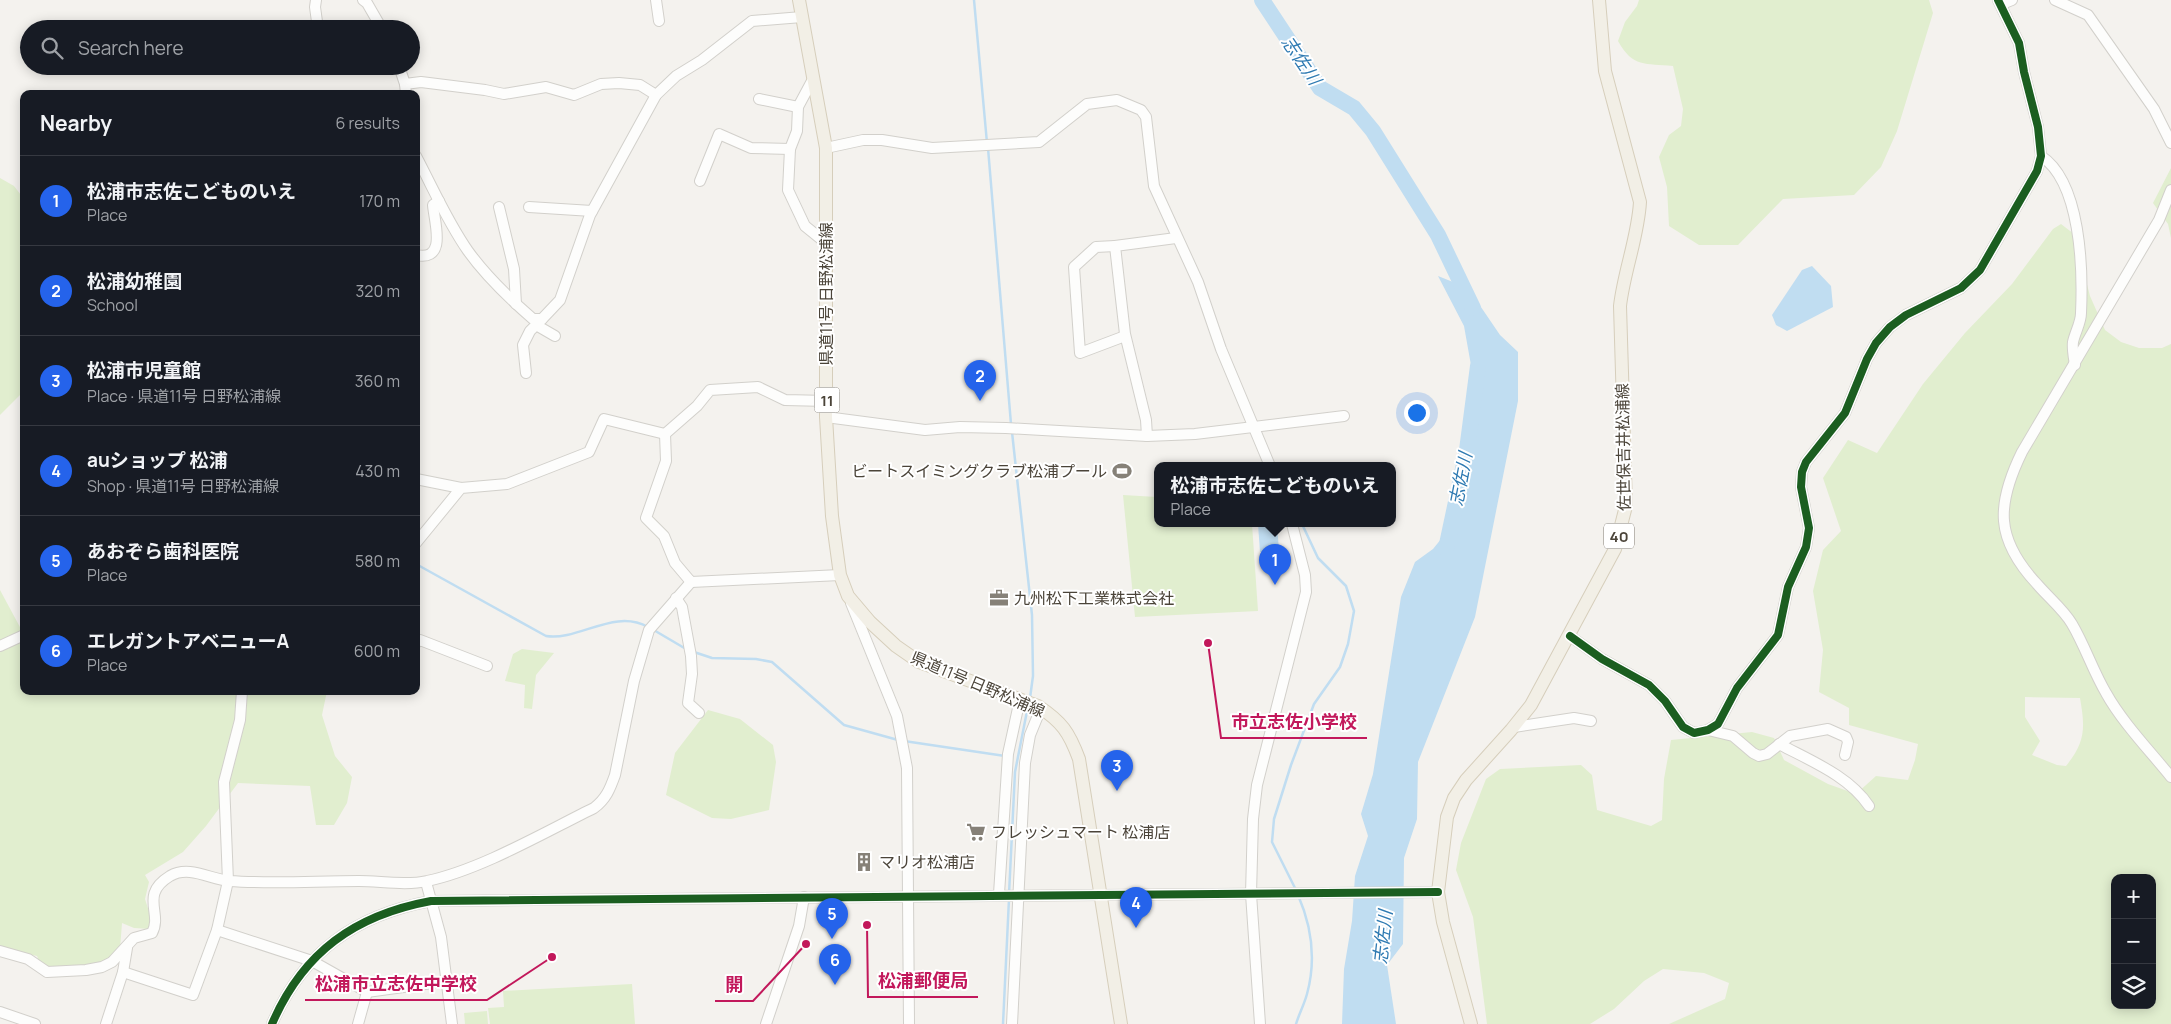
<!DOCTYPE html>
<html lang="en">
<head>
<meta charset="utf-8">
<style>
  body { margin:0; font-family:Manrope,"Noto Sans JP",sans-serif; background:#242831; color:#f1f3f6 }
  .controls { position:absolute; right:15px; bottom:15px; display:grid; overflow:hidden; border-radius:10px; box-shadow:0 2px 12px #0003 }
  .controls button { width:45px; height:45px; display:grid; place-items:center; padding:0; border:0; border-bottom:1px solid #363941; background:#171b24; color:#f1f3f6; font:25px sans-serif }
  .you { position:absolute; left:1416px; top:412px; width:18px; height:18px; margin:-12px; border:4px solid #fff; border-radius:50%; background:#1a73e8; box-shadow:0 0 0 8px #1a73e833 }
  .badge { display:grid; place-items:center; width:32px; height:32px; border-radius:50%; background:#2563eb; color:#fff; font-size:16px; font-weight:700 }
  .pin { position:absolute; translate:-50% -41px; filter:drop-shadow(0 1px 2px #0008) }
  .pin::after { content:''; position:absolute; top:26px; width:18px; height:15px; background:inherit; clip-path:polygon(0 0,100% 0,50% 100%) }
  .popup { position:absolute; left:1154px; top:462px; width:242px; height:65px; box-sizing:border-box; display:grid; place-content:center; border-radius:10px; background:#171b24; filter:drop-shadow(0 1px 4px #0005); font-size:16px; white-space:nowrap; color:#9ea1a6 }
  .popup b { font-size:19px; color:#f1f3f6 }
  .popup::after { content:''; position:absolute; left:50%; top:100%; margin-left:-10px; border:10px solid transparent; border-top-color:#171b24 }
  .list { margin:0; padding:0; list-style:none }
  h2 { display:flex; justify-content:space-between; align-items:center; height:65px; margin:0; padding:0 20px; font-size:21px }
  h2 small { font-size:16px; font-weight:400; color:#9ea1a6 }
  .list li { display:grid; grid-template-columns:32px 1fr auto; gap:15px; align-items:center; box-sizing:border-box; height:90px; padding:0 20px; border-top:1px solid #363941 }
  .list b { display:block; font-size:19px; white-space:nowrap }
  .list p { margin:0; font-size:16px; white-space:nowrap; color:#9ea1a6 }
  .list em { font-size:16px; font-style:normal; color:#9ea1a6 }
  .icon { flex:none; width:28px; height:28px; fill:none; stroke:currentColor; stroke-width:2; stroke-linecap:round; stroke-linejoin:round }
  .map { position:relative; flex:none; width:2171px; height:1024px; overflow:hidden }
  .search { position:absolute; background:#171b24; box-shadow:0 2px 12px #0003; left:20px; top:20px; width:400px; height:55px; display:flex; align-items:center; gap:12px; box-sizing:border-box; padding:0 18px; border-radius:28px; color:#9ea1a6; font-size:19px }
  .panel { position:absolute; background:#171b24; box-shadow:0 2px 12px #0003; left:20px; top:90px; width:400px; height:605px; border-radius:10px }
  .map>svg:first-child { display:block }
  .green { fill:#e1eecf; fill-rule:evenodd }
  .water { fill:#c0ddf1 }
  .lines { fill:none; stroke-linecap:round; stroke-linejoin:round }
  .stream { stroke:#c0ddf1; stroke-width:2.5 }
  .river { stroke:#c0ddf1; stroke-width:16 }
  .minor-casing { stroke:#d2d0cb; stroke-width:12 }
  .major-casing { stroke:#d6cebb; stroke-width:14 }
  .minor { stroke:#fdfdfc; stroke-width:10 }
  .major { stroke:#f2efe6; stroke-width:12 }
  .cycleway-casing { stroke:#fff; stroke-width:11 }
  .cycleway { stroke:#1b5e20; stroke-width:8 }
  .labels { text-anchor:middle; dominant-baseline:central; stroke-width:4; stroke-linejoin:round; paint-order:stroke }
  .shield { fill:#fff; stroke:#817c74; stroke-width:1 }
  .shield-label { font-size:15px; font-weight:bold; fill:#4b4439 }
  .street-label { font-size:16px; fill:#4b4439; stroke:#fff }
  .poi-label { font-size:16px; fill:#4b4439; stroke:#fff; text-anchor:start }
  .water-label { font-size:18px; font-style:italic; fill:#2e7ab2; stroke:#fff }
  .leader { fill:none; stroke:#c2185b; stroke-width:2 }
  .callout-dot { fill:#c2185b; stroke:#fff; stroke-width:2 }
  .callout-label { font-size:18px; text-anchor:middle; font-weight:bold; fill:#c2185b; stroke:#fff; stroke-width:4; stroke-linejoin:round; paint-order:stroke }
</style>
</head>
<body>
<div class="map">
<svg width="2171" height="1024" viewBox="0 0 2171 1024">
  <rect width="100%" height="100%" fill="#f4f2ee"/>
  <!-- green -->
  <g class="green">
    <path d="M1639,0H1929L1933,13L1897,131L1881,167L1854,195L1783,199L1738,245H1699L1669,226L1667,187L1659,157L1669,135L1681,126L1683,109L1673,66C1645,63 1633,68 1618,41L1625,22L1637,6Z"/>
    <path d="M2171,168V238L2168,224L2153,203Z"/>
    <path d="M0,178L14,186L24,199V391L0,415Z"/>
    <path d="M2061,224L2074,234L2090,296L2105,330L2121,342L2139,348H2162L2171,344V1024H1669L1725,999L1729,983L1704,973L1663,969L1644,981L1614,1009L1590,1024H1487L1473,917L1456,870L1461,843L1486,779L1500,769L1581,765L1592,775L1597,810L1651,826L1662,820L1664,779L1671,740L1752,732L1774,738L1784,760L1828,784L1856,794L1876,776L1908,780L1915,760L1918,744L1849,725V708L1819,692L1823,650L1813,591L1823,550L1841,531L1823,478L1848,440L1877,453L1923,384L1965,333L2012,284L2053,229ZM2025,697L2080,698C2085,727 2086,741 2066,766L2057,765L2032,755L2040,741L2025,717ZM2115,878H2152V1005H2115Z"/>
    <path d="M1123,495L1157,497L1158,524H1252L1258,611L1135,617Z"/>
    <path d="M0,590L21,629V690L24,691H327L322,715L335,756L352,777L347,803L334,825H316L310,786L238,783L206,826L183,852L145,875L149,882L145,899L152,921L150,929L134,928L122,923L120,949C98,970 69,973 41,966L37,956L0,948Z"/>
    <path d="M522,649L554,653L536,675L532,709L524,708L525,685L505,681L513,654Z"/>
    <path d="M708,710L740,719L773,745L776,762L769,810L731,819L712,818L666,795L675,753Z"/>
    <path d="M632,984L635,1024H490L488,1008L504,1007L503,991Z"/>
    <path d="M487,1011L488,1024H465L464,1013Z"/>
  </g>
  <!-- water -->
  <g class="water">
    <path d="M1812,266L1831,286L1833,307L1787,331L1776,325L1772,315L1802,270Z"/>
    <path d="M1438,276L1468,288L1500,335L1518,352V401L1475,617L1418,762L1417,819L1404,858L1403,944L1387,965L1396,1024H1342L1344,969L1352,921L1355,876L1368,836L1361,814L1373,774L1401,597L1415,562L1433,549L1459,517L1468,472L1477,399L1464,326Z"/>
    <path d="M1258,524H1277L1279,551L1260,552Z"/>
  </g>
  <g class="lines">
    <!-- stream -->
    <g class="stream">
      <path d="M974,0L987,143"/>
      <path d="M988,148L1011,424"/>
      <path d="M1012,432L1032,615L1033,676L1030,698"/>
      <path d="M416,564L546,636C579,641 614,608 648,627"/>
      <path d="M652,629L686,649"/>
      <path d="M694,652L712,658L756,659L772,662L844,725L898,740"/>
      <path d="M904,741L1005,756"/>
      <path d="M1296,890L1272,842L1274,819L1291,765L1314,704L1340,667L1348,644L1354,611L1346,586L1318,558L1302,524"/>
      <path d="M1009,894L1015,772L1028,706"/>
      <path d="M1003,1024L1009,899"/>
      <path d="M1296,1024C1299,1014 1304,1005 1307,994C1316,961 1312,927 1298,895"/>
    </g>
    <!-- river -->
    <g class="river">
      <path d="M1262,0L1320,88L1354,108L1373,131L1438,235L1473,308"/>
      <path d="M1446,549L1467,450L1478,366"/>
    </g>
    <!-- minor casing -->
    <g class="minor-casing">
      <g id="minor">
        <path d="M316,0L315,7L318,29"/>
        <path d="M363,0L367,3L382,29"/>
        <path d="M656,0L659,21"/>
        <path d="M2055,0L2088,15L2154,109L2171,143"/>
        <path d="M2002,4L2012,0"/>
        <path d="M399,66L405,84L406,94"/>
        <path d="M813,79L798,107L797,131L790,149L788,190L805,226L826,243"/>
        <path d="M405,84L421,82L485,90L504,94L546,87L574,95L601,84L619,83L640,85L656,95"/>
        <path d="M759,99L798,107"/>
        <path d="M826,148L863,140H882L932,148L1039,142L1087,104L1117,100L1141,110L1146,117L1154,186L1198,282L1221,349L1270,466"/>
        <path d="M416,156C433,188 447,221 468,251C486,276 510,299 533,319H542L560,300L590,215L656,95L676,76L702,60L752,21L802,17"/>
        <path d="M2041,156C2081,182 2083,269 2081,313C2081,323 2075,332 2073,342C2072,349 2074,358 2075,365"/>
        <path d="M700,181L719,134L751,148L790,149"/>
        <path d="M2171,190L2159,220L2022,452C1996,505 1995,539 2037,584C2048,597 2064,610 2072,624C2085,646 2093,671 2106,693C2122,722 2150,751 2171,777"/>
        <path d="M499,207L514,269L516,304"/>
        <path d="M529,207L592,211"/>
        <path d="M1115,246L1096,247L1074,267L1080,353L1125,336"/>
        <path d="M416,255C448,262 434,221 433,205L439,201"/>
        <path d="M536,325L555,336"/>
        <path d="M526,373L523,345L530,331L542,319"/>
        <path d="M827,401L785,400L758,387L710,390L697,406L665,434L666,461L646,518L664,536L675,563L691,582L840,575"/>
        <path d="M826,417L925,430L960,427L1006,428L1147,436L1195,434L1344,416"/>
        <path d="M1147,436L1146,420L1125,334L1115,246L1176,238"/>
        <path d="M416,479L461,488"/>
        <path d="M416,543L461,488L507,484L589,452L604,419L665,434"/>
        <path d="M676,598L682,607L691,656L692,674L688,703L699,713"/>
        <path d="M851,603L897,716L907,768L909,1024"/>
        <path d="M1570,636L1602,659L1649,685L1665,701L1683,727L1694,733L1708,730L1718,724L1737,688L1778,635L1788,587L1806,547L1809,528L1801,487L1802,472L1806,462L1845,413L1867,359L1876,343L1890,327L1906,315L1961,288L1980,270L2037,171L2041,156L2038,127L2024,72L2019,43L1998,0"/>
        <path d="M416,643L420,640L487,666"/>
        <path d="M0,646L24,635"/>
        <path d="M1514,727L1574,718L1591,721"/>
        <path d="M1708,730L1733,736L1753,753L1759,756L1767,754L1790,736L1828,729L1846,737L1848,742L1845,755"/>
        <path d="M1779,744C1811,761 1849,776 1869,806"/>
        <path d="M426,882L441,937L452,1024"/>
        <path d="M999,894L1008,754L1020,699"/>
        <path d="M217,930L312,961L367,992L447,981"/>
        <path d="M0,951L28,959L47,972L86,970L102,967L112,962L134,938L152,933C163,913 139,895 170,876C189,865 210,879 229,881C272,884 316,881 359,881C380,881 406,886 427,881C480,870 545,832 594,808C606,799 610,789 615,775L634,681L649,630L691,582"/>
        <path d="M123,972L193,995L217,930L228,881L224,782L240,720L242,691"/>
        <path d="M0,1012L35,1024"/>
        <path d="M106,1024L123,972L127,948"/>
        <path d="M272,1024C303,952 355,915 431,901L1438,892"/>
        <path d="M358,1024L367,992"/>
        <path d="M766,1024L799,926L804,897"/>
        <path d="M1012,1024L1025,763L1030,735L1041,708"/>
        <path d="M1260,1024L1251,894L1253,819L1257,785L1306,592L1305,575L1292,524"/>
      </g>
    </g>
    <!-- major casing -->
    <g class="major-casing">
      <g id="major">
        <path d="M799,0L826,148V417L832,516L840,575L848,596L870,622L896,646L919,662L1038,706C1062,722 1069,732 1079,759L1121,1024"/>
        <path d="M1471,1024L1443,922L1438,892L1447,817L1454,798L1466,780L1511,730L1531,705L1615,549L1626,506L1620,306C1624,271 1638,237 1640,202L1605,71L1599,0"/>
      </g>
    </g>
    <!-- minor -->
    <use href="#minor" class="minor"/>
    <!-- major -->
    <use href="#major" class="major"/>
    <!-- cycleway casing -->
    <g class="cycleway-casing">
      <g id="cycleway">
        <path d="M1570,636L1602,659L1649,685L1665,701L1683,727L1694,733L1708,730L1718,724L1737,688L1778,635L1788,587L1806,547L1809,528L1801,487L1802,472L1806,462L1845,413L1867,359L1876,343L1890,327L1906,315L1961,288L1980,270L2037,171L2041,156L2038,127L2024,72L2019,43L1998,0"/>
        <path d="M272,1024C303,952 355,915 431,901L1438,892"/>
      </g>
    </g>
    <!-- cycleway -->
    <use href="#cycleway" class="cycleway"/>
  </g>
  <!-- icons -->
  <defs>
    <g id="stadium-bare" transform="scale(1.5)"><path d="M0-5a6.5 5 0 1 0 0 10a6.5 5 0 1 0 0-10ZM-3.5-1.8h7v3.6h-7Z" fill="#868178" stroke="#fff" stroke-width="2.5" paint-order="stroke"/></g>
    <g id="office-bare" transform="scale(1.5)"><path d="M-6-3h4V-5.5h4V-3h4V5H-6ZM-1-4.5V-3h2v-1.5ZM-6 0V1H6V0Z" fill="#868178" stroke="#fff" stroke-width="2.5" paint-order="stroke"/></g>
    <g id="supermarket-bare" transform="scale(1.5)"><path d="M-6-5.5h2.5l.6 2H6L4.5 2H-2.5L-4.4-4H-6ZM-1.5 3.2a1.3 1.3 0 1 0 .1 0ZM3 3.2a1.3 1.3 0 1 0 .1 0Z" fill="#868178" stroke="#fff" stroke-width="2.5" paint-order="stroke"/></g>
    <g id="building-bare" transform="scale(1.5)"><path d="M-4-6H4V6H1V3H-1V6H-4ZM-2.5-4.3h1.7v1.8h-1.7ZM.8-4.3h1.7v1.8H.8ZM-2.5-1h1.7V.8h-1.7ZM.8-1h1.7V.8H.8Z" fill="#868178" stroke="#fff" stroke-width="2.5" paint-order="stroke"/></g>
  </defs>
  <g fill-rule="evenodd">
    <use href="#stadium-bare" x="1122" y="471"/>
    <use href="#office-bare" x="999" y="598"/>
    <use href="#supermarket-bare" x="976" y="832"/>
    <use href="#building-bare" x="864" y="862"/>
  </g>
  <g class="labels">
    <!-- shield labels -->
    <g class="shield">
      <rect x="814.5" y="387.5" width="25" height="25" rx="4"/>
      <rect x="1604" y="523.5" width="30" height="25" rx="4"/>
    </g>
    <g class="shield-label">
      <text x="827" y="400">11</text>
      <text x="1619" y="536">40</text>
    </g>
    <!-- street labels -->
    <g class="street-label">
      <text transform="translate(826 294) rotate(-90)">県道11号 日野松浦線</text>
      <text transform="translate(1623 447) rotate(-91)">佐世保吉井松浦線</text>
      <text transform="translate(978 684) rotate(23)">県道11号 日野松浦線</text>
    </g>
    <!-- poi labels -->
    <g class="poi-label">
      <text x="1107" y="471" text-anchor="end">ビートスイミングクラブ松浦プール</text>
      <text x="1014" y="598">九州松下工業株式会社</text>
      <text x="991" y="832">フレッシュマート 松浦店</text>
      <text x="879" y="862">マリオ松浦店</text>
    </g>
    <!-- water labels -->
    <g class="water-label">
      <text transform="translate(1302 60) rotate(56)">志佐川</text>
      <text transform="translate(1460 479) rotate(-79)">志佐川</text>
      <text transform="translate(1382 937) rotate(-84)">志佐川</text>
    </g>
  </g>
  <!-- callouts -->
  <path class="leader" d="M1208 643L1221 738H1367M867 925L868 997H978M552 957L487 1000H305M806 944L753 1001H715"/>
  <g class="callout-dot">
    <circle cx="1208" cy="643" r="5"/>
    <circle cx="867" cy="925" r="5"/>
    <circle cx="552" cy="957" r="5"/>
    <circle cx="806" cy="944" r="5"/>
  </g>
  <g class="callout-label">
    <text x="1294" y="728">市立志佐小学校</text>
    <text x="923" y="987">松浦郵便局</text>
    <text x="396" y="990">松浦市立志佐中学校</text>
    <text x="734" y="991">開</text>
  </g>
</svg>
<div class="controls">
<button>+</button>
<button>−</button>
<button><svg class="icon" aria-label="layers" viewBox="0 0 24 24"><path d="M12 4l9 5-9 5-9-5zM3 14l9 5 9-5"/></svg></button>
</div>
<div class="you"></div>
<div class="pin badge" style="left:1275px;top:585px">1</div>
<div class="popup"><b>松浦市志佐こどものいえ</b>Place</div>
<div class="pin badge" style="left:980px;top:401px">2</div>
<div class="pin badge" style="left:1117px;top:791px">3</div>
<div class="pin badge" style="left:1136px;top:928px">4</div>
<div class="pin badge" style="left:832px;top:939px">5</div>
<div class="pin badge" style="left:835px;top:985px">6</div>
<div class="search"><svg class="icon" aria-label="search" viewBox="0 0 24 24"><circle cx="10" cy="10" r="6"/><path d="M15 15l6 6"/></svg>Search here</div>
<section class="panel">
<h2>Nearby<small>6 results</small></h2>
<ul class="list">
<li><span class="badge">1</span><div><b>松浦市志佐こどものいえ</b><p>Place</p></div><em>170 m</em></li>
<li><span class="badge">2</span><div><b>松浦幼稚園</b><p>School</p></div><em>320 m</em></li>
<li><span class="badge">3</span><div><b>松浦市児童館</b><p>Place · 県道11号 日野松浦線</p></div><em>360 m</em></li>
<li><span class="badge">4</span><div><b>auショップ 松浦</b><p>Shop · 県道11号 日野松浦線</p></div><em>430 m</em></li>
<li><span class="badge">5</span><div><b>あおぞら歯科医院</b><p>Place</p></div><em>580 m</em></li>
<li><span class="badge">6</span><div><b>エレガントアベニューA</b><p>Place</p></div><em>600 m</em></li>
</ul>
</section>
</div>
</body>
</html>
